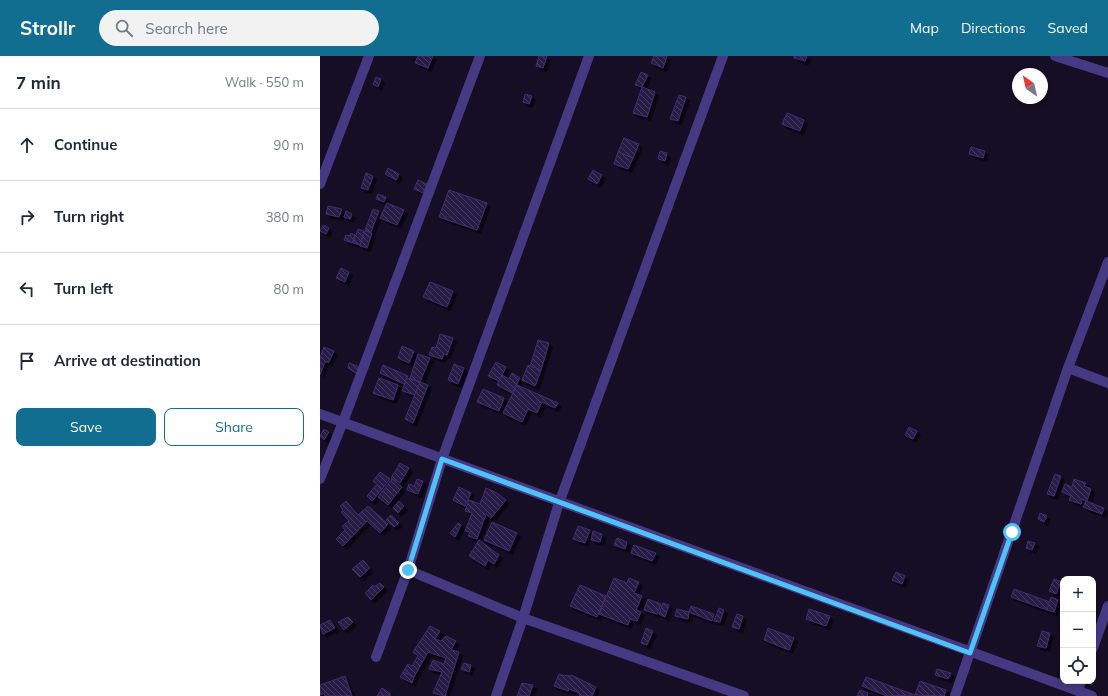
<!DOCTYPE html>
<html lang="en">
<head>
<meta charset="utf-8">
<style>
  body { margin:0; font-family:Mulish,sans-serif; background:#f2f2f3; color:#1f2937 }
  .controls { position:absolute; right:12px; bottom:12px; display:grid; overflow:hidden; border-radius:8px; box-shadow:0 2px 6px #0003 }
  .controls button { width:36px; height:36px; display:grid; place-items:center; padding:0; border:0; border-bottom:1px solid #e0e1e3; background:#fff; color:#1f2937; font:20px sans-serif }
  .compass { position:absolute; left:692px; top:12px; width:36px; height:36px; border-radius:50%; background:#fff; box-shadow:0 2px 6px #0003; rotate:326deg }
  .stop { position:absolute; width:12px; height:12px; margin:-9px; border:3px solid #4fc3f7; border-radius:50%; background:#fff }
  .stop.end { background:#4fc3f7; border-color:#fff; box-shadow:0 1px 4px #0008 }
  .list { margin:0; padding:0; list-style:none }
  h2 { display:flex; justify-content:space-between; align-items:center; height:52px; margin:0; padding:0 16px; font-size:17px }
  h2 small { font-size:13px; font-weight:400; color:#747a83 }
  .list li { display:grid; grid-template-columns:26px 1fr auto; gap:12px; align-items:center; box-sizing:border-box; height:72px; padding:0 16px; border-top:1px solid #e0e1e3 }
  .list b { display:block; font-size:15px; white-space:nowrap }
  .list em { font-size:13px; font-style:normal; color:#747a83 }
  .actions { display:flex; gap:8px; padding:12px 16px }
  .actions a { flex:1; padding:9px 0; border:1px solid #116e90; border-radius:8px; text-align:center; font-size:14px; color:#116e90 }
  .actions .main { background:#116e90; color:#fff }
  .icon { flex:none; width:22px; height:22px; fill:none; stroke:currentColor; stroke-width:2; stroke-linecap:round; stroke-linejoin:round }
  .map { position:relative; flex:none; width:788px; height:640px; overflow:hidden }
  header { display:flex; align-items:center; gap:24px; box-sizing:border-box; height:56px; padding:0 20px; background:#116e90; color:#fff }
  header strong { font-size:19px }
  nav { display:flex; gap:22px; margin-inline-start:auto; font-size:14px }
  .search { width:280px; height:36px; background:#f2f2f3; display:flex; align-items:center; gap:10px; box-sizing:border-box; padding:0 14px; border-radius:22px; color:#747a83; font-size:15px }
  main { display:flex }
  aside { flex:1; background:#fff }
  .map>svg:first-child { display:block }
  .building { fill:url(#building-back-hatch); stroke:#432c71; filter:url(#shadow) }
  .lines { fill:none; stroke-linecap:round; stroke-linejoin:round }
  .minor { stroke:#453983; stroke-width:10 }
  .route { stroke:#4fc3f7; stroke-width:5 }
</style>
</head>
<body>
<header>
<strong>Strollr</strong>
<div class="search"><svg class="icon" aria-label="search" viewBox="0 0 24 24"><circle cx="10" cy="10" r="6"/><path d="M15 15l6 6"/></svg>Search here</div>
<nav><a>Map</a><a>Directions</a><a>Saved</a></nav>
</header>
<main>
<aside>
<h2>7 min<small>Walk · 550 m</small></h2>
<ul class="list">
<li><svg class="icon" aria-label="ahead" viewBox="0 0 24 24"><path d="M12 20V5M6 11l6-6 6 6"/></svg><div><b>Continue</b></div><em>90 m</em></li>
<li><svg class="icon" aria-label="right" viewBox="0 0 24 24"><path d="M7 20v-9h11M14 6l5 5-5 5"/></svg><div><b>Turn right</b></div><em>380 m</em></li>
<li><svg class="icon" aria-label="left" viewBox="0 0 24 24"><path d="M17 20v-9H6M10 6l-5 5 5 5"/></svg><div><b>Turn left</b></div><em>80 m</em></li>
<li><svg class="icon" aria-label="arrive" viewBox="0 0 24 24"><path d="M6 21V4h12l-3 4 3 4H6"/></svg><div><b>Arrive at destination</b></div></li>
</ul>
<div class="actions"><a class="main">Save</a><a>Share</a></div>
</aside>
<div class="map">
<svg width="788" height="640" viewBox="0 0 788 640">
  <defs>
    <pattern id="building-back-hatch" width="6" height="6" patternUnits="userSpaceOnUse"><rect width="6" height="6" fill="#281a45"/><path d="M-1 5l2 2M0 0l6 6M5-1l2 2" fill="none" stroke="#473a61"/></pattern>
    <filter id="shadow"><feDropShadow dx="3.5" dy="3.5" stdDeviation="0" flood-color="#0009"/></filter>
  </defs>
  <rect width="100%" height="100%" fill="#150e24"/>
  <!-- building -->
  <g class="building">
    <path d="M98,0H113L108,12L95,7Z"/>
    <path d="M219,0H227L223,12L216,10Z"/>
    <path d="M334,0H347L343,12L331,7Z"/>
    <path d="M474,0H487L485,5L474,2Z"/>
    <path d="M321,16L328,19L322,31L315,29Z"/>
    <path d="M56,21L61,23L58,31L53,28Z"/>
    <path d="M322,31L335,36L327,61L313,57Z"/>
    <path d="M205,38L212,40L209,48L203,46Z"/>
    <path d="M359,39L366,41L358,65L350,63Z"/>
    <path d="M467,57L484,64L480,75L462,68Z"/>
    <path d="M304,82L319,88L313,102L298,96Z"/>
    <path d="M651,91L665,95L663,102L649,98Z"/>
    <path d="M340,95L347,97L345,105L338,103Z"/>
    <path d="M298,96L313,102L308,113L294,108Z"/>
    <path d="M68,112L79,118L76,124L65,118Z"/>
    <path d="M273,114L282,119L277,128L268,123Z"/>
    <path d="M46,117L53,120L48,134L41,132Z"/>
    <path d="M98,124L107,128L103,137L94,133Z"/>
    <path d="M129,134L167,147L157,174L119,161Z"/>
    <path d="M58,138L66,141L64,146L56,143Z"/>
    <path d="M67,147L84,154L77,169L60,162Z"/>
    <path d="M8,150L22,153L19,161L6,158Z"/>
    <path d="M53,153L59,155L51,176L45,174Z"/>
    <path d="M26,155L32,158L30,163L24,161Z"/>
    <path d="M3,169L9,172L6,178L0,175Z"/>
    <path d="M38,173L44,175L40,189L33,187Z"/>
    <path d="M45,175L52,177L47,192L40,190Z"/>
    <path d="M31,177L35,179L32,187L24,184L26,179L30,180Z"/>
    <path d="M21,212L29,216L25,226L16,222Z"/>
    <path d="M110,226L133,235L127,251L103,241Z"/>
    <path d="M120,278L133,282L127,299L124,298L122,303L109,299L112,291L116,292Z"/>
    <path d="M218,284L229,287L221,314L210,311Z"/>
    <path d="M82,290L94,295L89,307L78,302Z"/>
    <path d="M4,291L14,295L9,306H5L0,319V302Z"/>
    <path d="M98,298L110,302L100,326L90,322Z"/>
    <path d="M176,306L186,311L179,325L168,320Z"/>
    <path d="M29,307L40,311L37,318L28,312Z"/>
    <path d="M134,308L144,312L138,328L128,324Z"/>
    <path d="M63,309L88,320L84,328L60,317Z"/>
    <path d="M208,309L221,314L215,330L202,324Z"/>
    <path d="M192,317L200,322L192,337L177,329L182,319L189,323Z"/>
    <path d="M59,322L78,329L73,344L53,337Z"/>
    <path d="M87,322L100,326L96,339L82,335Z"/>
    <path d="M100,326L108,329L93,367L85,363Z"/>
    <path d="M197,329L238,347L235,352L222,346L217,357L208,353L202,366L183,357Z"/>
    <path d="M163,333L184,342L179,355L157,346Z"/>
    <path d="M589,371L597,375L593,383L585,379Z"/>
    <path d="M4,373L9,376L4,384L0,380Z"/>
    <path d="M80,407L89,412L80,427L71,422Z"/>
    <path d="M60,416L70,423L62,433L53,425Z"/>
    <path d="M735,418L741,420L734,440L727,438Z"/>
    <path d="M72,423L82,431L68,449L58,441Z"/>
    <path d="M97,423L103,425L98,438L87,434L89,428L94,430Z"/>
    <path d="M754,423L766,427L764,430L771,433L767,445L762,443L761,448L749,444L751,440L742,436L745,428L752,431Z"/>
    <path d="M56,429L62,433L52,445L47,440Z"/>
    <path d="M139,431L151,437L145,450L133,444Z"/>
    <path d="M166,432L177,437L186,444L171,462L166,458L157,483L148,480L150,476L145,475L152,457L145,455L149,444L160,448Z"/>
    <path d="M26,445L38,459L48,450L68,468L60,477L47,465L23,490L16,483L25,474L22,470L29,465L21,456L23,454L20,450Z"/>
    <path d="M79,445L84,450L78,457L73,452Z"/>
    <path d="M766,445L784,452L782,458L763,451Z"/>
    <path d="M720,457L727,460L724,466L718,463Z"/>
    <path d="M71,459L79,467L74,471L66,464Z"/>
    <path d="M172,466L197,477L189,495L164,484Z"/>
    <path d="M138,467L141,469L135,481L130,477Z"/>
    <path d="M258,470L270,474L265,487L253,483Z"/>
    <path d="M273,475L282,478L280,486L271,484Z"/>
    <path d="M297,482L307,486L305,493L294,489Z"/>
    <path d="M159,484L179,499L174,508L168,504L165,510L149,500Z"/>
    <path d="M708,485L715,487L712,494L706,492Z"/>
    <path d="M314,489L336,497L332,505L311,497Z"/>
    <path d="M43,504L50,512L40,521L32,513Z"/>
    <path d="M576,516L585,520L582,528L572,524Z"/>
    <path d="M294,522L307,527L309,522L319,526L314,537L322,540L316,554L321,556L317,565L310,563L308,569L279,558Z"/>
    <path d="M734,523L741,526L736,538L729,535Z"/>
    <path d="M60,527L64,531L51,544L45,537L53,529L54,531Z"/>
    <path d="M260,529L286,540L277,561L250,550Z"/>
    <path d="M694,533L730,546L727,554L691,541Z"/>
    <path d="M731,541L738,544L734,556L727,554Z"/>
    <path d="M328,543L341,548L337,558L324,554Z"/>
    <path d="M343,547L349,549L345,561L339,558Z"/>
    <path d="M371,550L394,558L392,565L369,556Z"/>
    <path d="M399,552L404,554L400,566L394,565Z"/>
    <path d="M357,553L369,556L368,563L355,560Z"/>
    <path d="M489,553L510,560L506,570L486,563Z"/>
    <path d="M417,558L423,560L419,573L412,571Z"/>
    <path d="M28,561L33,566L24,574L18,566Z"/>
    <path d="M10,564L15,572L3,578L0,569Z"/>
    <path d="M110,570L120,575L115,583L121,585L126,580L136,585L131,594L139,596L125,640L113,637L122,616L109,613L113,604L124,608L126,602L108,596L94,621L83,616L88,608L92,610L98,600L93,596Z"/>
    <path d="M326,572L333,575L327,589L321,587Z"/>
    <path d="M448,572L474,582L469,594L444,584Z"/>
    <path d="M722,575L730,577L726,592L717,590Z"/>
    <path d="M144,607L151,609L149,616L141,613Z"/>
    <path d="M617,613L631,617L628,623L615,619Z"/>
    <path d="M83,616L94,621L92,627L80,621Z"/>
    <path d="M239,618L245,620L246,619L251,620V619L276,631L272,640H260L259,639L260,637L249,633L248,635L234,630Z"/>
    <path d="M25,620L32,640H5L4,637L0,639V629Z"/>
    <path d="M546,621L595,639L567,640L542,630Z"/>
    <path d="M600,625L626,634L624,640L595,639Z"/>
    <path d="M202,627L213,629L209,640H197Z"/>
    <path d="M62,632L70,637V640H57Z"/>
    <path d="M540,634L548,637L547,640H537Z"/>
  </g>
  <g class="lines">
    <!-- minor -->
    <g class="minor">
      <path d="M735,0L788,17"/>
      <path d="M0,128L49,0"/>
      <path d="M748,312L788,327"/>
      <path d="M0,358L772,640"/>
      <path d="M0,423L23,366L160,0"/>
      <path d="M88,514L203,562L424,640"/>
      <path d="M773,592L788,550"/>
      <path d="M56,601L88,514L122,403L269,0"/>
      <path d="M758,635L761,625"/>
      <path d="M176,640L203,562L239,447L403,0"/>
      <path d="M635,640L748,312L788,206"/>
    </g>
  </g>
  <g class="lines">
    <!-- route -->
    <path class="route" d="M88,514L122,403L650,597L692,476"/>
  </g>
</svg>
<div class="controls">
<button>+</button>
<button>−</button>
<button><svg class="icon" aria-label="locate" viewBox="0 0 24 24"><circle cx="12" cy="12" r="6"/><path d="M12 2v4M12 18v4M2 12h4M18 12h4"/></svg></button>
</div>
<svg class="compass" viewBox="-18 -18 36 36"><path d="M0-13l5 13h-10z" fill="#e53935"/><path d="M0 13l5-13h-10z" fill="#747a83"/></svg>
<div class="stop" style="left:692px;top:476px"></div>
<div class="stop end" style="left:88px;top:514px"></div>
</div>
</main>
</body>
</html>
